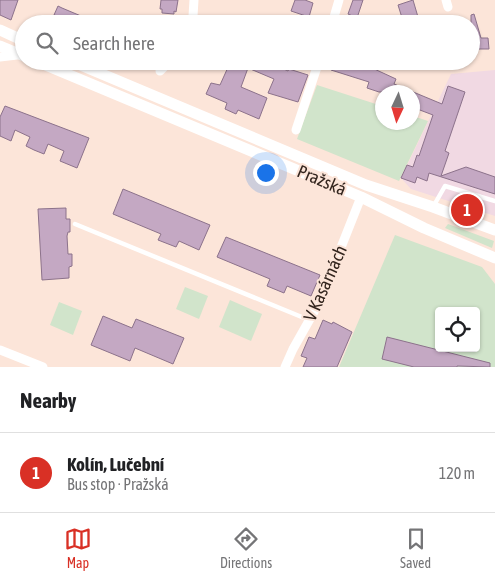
<!DOCTYPE html>
<html lang="en">
<head>
<meta charset="utf-8">
<style>
  body { margin:0; font-family:"Asap Condensed",sans-serif; background:#f6f6f6; color:#202124 }
  .controls { position:absolute; right:15px; bottom:15px; display:grid; overflow:hidden; border-radius:5px; box-shadow:0 1px 4px #0004 }
  .controls button { width:45px; height:45px; display:grid; place-items:center; padding:0; border:0; border-bottom:1px solid #e0e0e0; background:#fff; color:#202124; font:25px sans-serif }
  .compass { position:absolute; left:375px; top:85px; width:45px; height:45px; border-radius:50%; background:#fff; box-shadow:0 1px 4px #0004; rotate:184deg }
  .you { position:absolute; left:265px; top:172px; width:18px; height:18px; margin:-12px; border:4px solid #fff; border-radius:50%; background:#1a73e8; box-shadow:0 0 0 8px #1a73e833 }
  .badge { display:grid; place-items:center; width:32px; height:32px; border-radius:50%; background:#d93025; color:#fff; font-size:16px; font-weight:700 }
  .pin { position:absolute; translate:-50% -50%; border:2px solid #fff; box-shadow:0 1px 5px #0006 }
  .list { margin:0; padding:0; list-style:none }
  h2 { display:flex; justify-content:space-between; align-items:center; height:65px; margin:0; padding:0 20px; font-size:21px }
  h2 small { font-size:16px; font-weight:400; color:#757577 }
  .list li { display:grid; grid-template-columns:32px 1fr auto; gap:15px; align-items:center; box-sizing:border-box; height:80px; padding:0 20px; border-top:1px solid #e0e0e0 }
  .list b { display:block; font-size:19px; white-space:nowrap }
  .list p { margin:0; font-size:16px; white-space:nowrap; color:#757577 }
  .list em { font-size:16px; font-style:normal; color:#757577 }
  .icon { flex:none; width:28px; height:28px; fill:none; stroke:currentColor; stroke-width:2; stroke-linecap:round; stroke-linejoin:round }
  .map { position:relative; flex:none; width:495px; height:367px; overflow:hidden }
  .search { position:absolute; background:#fff; box-shadow:0 1px 4px #0004; left:15px; right:15px; top:15px; height:55px; display:flex; align-items:center; gap:12px; box-sizing:border-box; padding:0 18px; border-radius:28px; color:#757577; font-size:19px }
  .sheet { height:145px; background:#fff }
  nav { display:flex; justify-content:space-around; align-items:center; box-sizing:border-box; height:70px; border-top:1px solid #e0e0e0; background:#fff; font-size:14px; color:#757577 }
  nav a { display:grid; justify-items:center; gap:2px }
  nav .on { color:#d93025 }
  .map>svg:first-child { display:block }
  .commercial { fill:#f1d9e3 }
  .green { fill:#d1e4cb; fill-rule:evenodd }
  .building { fill:#c4a8c3; stroke:#8c728b }
  .lines { fill:none; stroke-linecap:round; stroke-linejoin:round }
  .service { stroke:#fff; stroke-width:4.5 }
  .minor { stroke:#fff; stroke-width:9 }
  .tertiary { stroke:#fff; stroke-width:11 }
  .labels { text-anchor:middle; dominant-baseline:central; stroke-width:4; stroke-linejoin:round; paint-order:stroke }
  .street-label { font-size:18px; fill:#33251e; stroke:#fce5d9 }
</style>
</head>
<body>
<div class="map">
<svg width="495" height="367" viewBox="0 0 495 367">
  <rect width="100%" height="100%" fill="#fce5d9"/>
  <!-- commercial -->
  <path class="commercial" d="M495,70V216L411,189L401,178L451,74Z"/>
  <!-- green -->
  <g class="green">
    <path d="M317,85L382,106V122H412L413,116L428,121L399,181L297,139Z"/>
    <path d="M448,224L494,241L492,248L445,228Z"/>
    <path d="M395,235L482,267L495,284V367H339ZM439,311H476V348H439Z"/>
    <path d="M185,287L208,296L199,319L176,309Z"/>
    <path d="M230,300L262,314L251,341L219,327Z"/>
    <path d="M59,302L82,311L73,335L50,325Z"/>
  </g>
  <!-- building -->
  <g class="building">
    <path d="M0,0H18L11,20L0,15Z"/>
    <path d="M161,0H178L176,12L174,11V14L162,13V9H160Z"/>
    <path d="M295,0H305L313,3L309,17L291,11Z"/>
    <path d="M353,0H363L357,18L348,14Z"/>
    <path d="M413,0L418,17L403,21L398,5Z"/>
    <path d="M58,6L62,8L100,24H58L61,17L54,15Z"/>
    <path d="M474,14L481,38H488L489,49H471V15Z"/>
    <path d="M234,61H267L288,71L289,69L308,75L298,102L268,93L274,79L248,68L241,87L267,98L259,119L238,110L236,114L225,109L227,103L206,94L211,83L220,85L229,65L235,67L240,64Z"/>
    <path d="M333,61H357L396,79L394,84L442,104L448,86L465,92L445,151L449,153L441,176L466,167L495,177V194L429,173L427,181L417,177L415,183L401,178L407,165L413,167L417,155L419,156L433,115L412,107V92H379L367,88L369,82L331,70Z"/>
    <path d="M5,106L89,138L77,168L60,161L64,151L48,144L44,154L34,150L26,146L30,137L15,130L11,141L0,136V117Z"/>
    <path d="M123,189L210,225L199,250L179,241L176,247L158,240L161,234L113,214Z"/>
    <path d="M66,208V219H70V232H68L67,236L68,254H72V266L69,267V278L42,280L38,209Z"/>
    <path d="M226,237L320,275L311,296L287,286L284,293L267,286L270,279L217,257Z"/>
    <path d="M103,316L132,328L136,319L184,338L173,364L135,348L130,361L91,345Z"/>
    <path d="M323,320L332,324L333,322L352,332L337,367H303L307,358L301,356L309,337L315,339Z"/>
    <path d="M387,337L490,363V367L457,366V367H414L382,359Z"/>
  </g>
  <g class="lines">
    <!-- service -->
    <g class="service">
      <path d="M475,205L479,196"/>
      <path d="M433,207L445,186L495,201"/>
      <path d="M75,224L309,320"/>
    </g>
    <!-- minor -->
    <g class="minor">
      <path d="M446,0L448,7"/>
      <path d="M191,24L193,16L194,0"/>
      <path d="M332,24L339,0"/>
      <path d="M0,57L17,55"/>
      <path d="M160,71L170,61"/>
      <path d="M296,130L319,61"/>
      <path d="M0,350L43,367"/>
      <path d="M285,367L293,349L319,303L361,197"/>
    </g>
    <!-- tertiary -->
    <g class="tertiary">
      <path d="M0,30L24,41"/>
      <path d="M0,46L24,56"/>
      <path d="M36,61L361,197L424,228L495,258"/>
      <path d="M71,61L366,185L433,207L495,230"/>
    </g>
  </g>
  <g class="labels">
    <!-- street labels -->
    <g class="street-label">
      <text transform="translate(322 180) rotate(23)">Pražská</text>
      <text transform="translate(325 283) rotate(-66)">V Kasárnách</text>
    </g>
  </g>
</svg>
<div class="controls">
<button><svg class="icon" aria-label="locate" viewBox="0 0 24 24"><circle cx="12" cy="12" r="6"/><path d="M12 2v4M12 18v4M2 12h4M18 12h4"/></svg></button>
</div>
<svg class="compass" viewBox="-18 -18 36 36"><path d="M0-13l5 13h-10z" fill="#e53935"/><path d="M0 13l5-13h-10z" fill="#757577"/></svg>
<div class="you"></div>
<div class="pin badge" style="left:467px;top:210px">1</div>
<div class="search"><svg class="icon" aria-label="search" viewBox="0 0 24 24"><circle cx="10" cy="10" r="6"/><path d="M15 15l6 6"/></svg>Search here</div>
</div>
<section class="sheet">
<h2>Nearby<small></small></h2>
<ul class="list">
<li><span class="badge">1</span><div><b>Kolín, Lučební</b><p>Bus stop · Pražská</p></div><em>120 m</em></li>
</ul>
</section>
<nav>
<a class="on"><svg class="icon" aria-label="map" viewBox="0 0 24 24"><path d="M3 6l6-2 6 2 6-2v14l-6 2-6-2-6 2zM9 4v14M15 6v14"/></svg>Map</a>
<a><svg class="icon" aria-label="directions" viewBox="0 0 24 24"><path d="M12 3l9 9-9 9-9-9zM9 14v-3h6M13 9l2 2-2 2"/></svg>Directions</a>
<a><svg class="icon" aria-label="saved" viewBox="0 0 24 24"><path d="M7 4h10v16l-5-4-5 4z"/></svg>Saved</a>
</nav>
</body>
</html>
